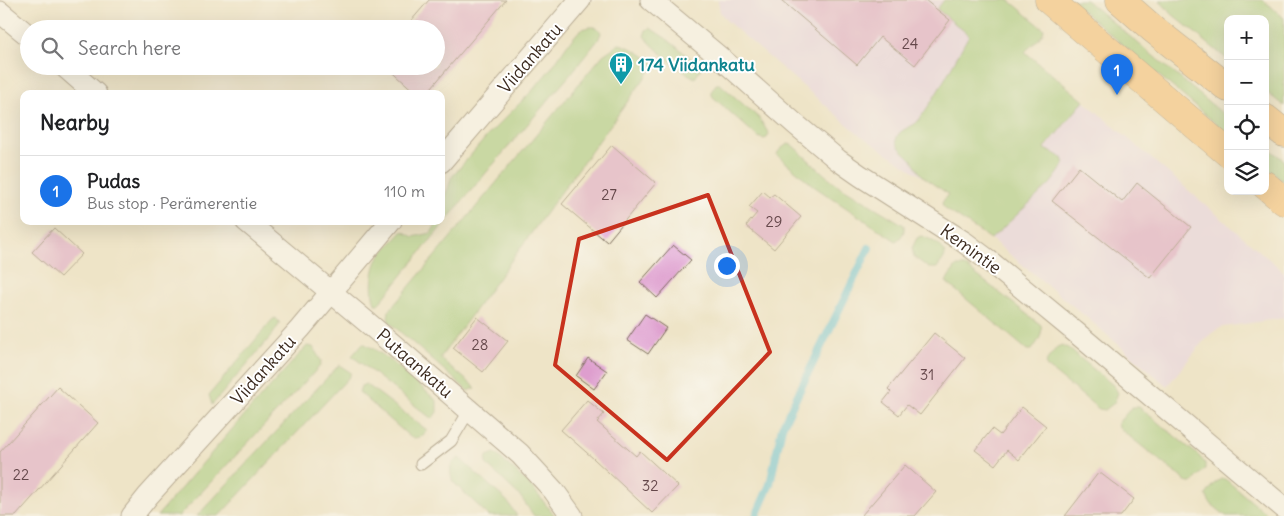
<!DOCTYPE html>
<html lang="en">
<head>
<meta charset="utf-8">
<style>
  body { margin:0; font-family:Delius,sans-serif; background:#f2f2f2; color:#202124 }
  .controls { position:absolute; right:15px; top:15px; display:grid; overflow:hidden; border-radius:10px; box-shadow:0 5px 20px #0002 }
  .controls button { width:45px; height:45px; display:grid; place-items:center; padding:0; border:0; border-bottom:1px solid #e0e0e0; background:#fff; color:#202124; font:25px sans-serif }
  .you { position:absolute; left:726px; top:265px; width:18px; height:18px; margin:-12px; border:4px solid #fff; border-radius:50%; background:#1a73e8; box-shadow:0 0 0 8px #1a73e833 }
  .badge { display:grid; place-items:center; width:32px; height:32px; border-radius:50%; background:#1a73e8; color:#fff; font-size:16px; font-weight:700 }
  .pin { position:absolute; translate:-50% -41px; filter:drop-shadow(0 1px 2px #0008) }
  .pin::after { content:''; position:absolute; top:26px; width:18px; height:15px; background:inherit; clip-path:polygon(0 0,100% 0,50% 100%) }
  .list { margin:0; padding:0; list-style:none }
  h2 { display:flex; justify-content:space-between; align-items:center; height:65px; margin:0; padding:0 20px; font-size:21px }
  h2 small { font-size:16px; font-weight:400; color:#757577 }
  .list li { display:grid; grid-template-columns:32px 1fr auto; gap:15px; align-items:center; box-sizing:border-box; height:70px; padding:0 20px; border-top:1px solid #e0e0e0 }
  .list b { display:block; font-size:19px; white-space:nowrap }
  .list p { margin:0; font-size:16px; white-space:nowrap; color:#757577 }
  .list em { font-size:16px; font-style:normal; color:#757577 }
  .icon { flex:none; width:28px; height:28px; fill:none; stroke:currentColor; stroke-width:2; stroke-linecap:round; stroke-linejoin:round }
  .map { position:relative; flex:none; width:1284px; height:516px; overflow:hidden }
  .search { position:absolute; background:#fff; box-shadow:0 5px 20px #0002; left:20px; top:20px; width:425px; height:55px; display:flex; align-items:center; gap:12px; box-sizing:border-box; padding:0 18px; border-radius:28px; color:#757577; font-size:19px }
  .panel { position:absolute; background:#fff; box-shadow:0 5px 20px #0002; left:20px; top:90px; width:425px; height:135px; border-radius:10px }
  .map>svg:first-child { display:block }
  .built { fill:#e7d2ef }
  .green { fill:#9cca78; stroke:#6c7a4b }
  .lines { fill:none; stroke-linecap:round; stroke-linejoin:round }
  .stream { stroke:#62c6df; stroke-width:8 }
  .building { fill:#de9ece }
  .service-casing { stroke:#7a6b59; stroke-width:13 }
  .minor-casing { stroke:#7a6b59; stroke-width:23 }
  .trunk-casing { stroke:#7a6b59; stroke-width:29 }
  .service { stroke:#fff; stroke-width:11 }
  .minor { stroke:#fff; stroke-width:21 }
  .trunk { stroke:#fbbd6e; stroke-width:28 }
  .marked { fill:none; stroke:#c8321e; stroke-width:4; stroke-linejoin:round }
  .labels { text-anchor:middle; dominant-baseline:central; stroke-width:4; stroke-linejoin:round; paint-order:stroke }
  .number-label { font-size:15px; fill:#64474a }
  .street-label { font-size:18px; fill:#3b2a1e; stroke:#fff }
  .culture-label { font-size:18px; font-weight:bold; fill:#0d838f; stroke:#fff; text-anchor:start }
</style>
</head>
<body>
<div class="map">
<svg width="1284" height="516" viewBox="0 0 1284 516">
  <rect width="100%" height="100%" fill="#fff"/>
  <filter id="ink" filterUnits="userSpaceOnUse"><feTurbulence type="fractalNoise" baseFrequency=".02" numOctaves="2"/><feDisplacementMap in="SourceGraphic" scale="10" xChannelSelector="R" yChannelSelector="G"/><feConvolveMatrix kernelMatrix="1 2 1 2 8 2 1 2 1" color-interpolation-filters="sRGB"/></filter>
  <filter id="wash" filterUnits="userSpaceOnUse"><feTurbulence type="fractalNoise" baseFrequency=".0096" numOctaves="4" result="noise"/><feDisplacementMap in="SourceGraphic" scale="20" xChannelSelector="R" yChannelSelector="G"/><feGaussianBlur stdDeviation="1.12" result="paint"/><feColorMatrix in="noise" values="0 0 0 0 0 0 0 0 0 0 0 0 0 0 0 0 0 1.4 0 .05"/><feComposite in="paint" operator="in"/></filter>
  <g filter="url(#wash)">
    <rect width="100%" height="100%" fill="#eee4c7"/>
    <!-- built -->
    <g class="built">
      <path d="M718,0H962L980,15L930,106L915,125L903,130L897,145L914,162L919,172L923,177L860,135L727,21L720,12Z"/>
      <path d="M1084,101L1284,272V318L1223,327L1216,330L1206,338L1167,386L1085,316L991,239L1050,184L1062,168L1048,151L1044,150Z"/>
    </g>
    <!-- green -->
    <g class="green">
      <path d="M944,0H1009L1044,29C1043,38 1031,45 1025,52L1084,101L1044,149L1058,155L1062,158L1064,163L1062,168L1050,184L991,239L947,210L943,206L942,203L948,194C940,188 930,183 923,176C918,172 916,165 912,160C908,155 896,147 896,140C898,128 913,128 918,121C938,94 953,64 969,35L937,9Z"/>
      <path d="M1070,0H1086L1228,118V134Z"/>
      <path d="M1159,0H1263L1284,18V106L1265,91V19H1228V60L1172,14Z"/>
      <path d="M588,27H594L599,29L601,33L598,40L569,76L468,194L382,300L378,304H375C370,291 372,268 379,257C385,249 396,239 403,231L413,237L431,233L438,221H441V216L445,210L444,196L448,189L451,178L488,135L532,91L552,67L567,45L580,30Z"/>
      <path d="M650,28L667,39L699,65L701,69L695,78C679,70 656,50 644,36L646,30Z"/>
      <path d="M619,44C633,47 644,56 655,64L440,358L476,388L468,391L389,322L388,317L389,311L603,55Z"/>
      <path d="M716,84H720L759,118L769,134L767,138L764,139L758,137L713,97L711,92Z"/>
      <path d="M788,144L792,145L833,182L904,225C905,232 902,237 896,241L815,187L777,155C778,150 783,147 788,144Z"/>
      <path d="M1265,146L1284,160V182L1265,166Z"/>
      <path d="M921,236C927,237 944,246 945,253C946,258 939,264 937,268H929L914,257L912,248L917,238Z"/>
      <path d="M957,266H965L1041,325C1043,336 1038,341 1032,350H1027L946,282L949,276Z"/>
      <path d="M275,318L280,323L273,334L212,405L209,395L272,320Z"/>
      <path d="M363,343C391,357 414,381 437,401V412L432,419L352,356Z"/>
      <path d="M1062,345L1068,348L1114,386L1118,393L1114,403L1105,410L1099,409L1046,366L1047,360L1057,347Z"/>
      <path d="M307,346L313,347L321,361L320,366L179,516H157L247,412Z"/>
      <path d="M339,365L350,372V376L219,516H197Z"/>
      <path d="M366,384L427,430C422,438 418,439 410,437L359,392L361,386Z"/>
      <path d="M1132,407H1139L1198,455L1205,463V469L1192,483H1188L1119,428L1118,423Z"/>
      <path d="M495,453L531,486L555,516H534L520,496L486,464L487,456Z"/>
      <path d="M459,458L507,501L517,516H489L453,482C449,472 449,463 459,458Z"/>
      <path d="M1221,479H1225L1269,516H1226L1210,503L1206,495L1215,483Z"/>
    </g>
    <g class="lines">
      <!-- stream -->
      <path class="stream" d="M756,516L770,484L782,427L869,248"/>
    </g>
    <g id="blocks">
      <!-- building -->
      <g class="building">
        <path d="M429,0H506L426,94H417L386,66H436V29H404Z"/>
        <path d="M781,0H925L950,20L915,65L880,37L857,65Z"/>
        <path d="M612,145L656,183L607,242L562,204Z"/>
        <path d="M1079,167L1122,202L1137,183L1191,227L1150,278L1052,201Z"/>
        <path d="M763,191L770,197L774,194L801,217L774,249L746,226L757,213L749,207Z"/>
        <path d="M54,228L82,254L60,277L32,252Z"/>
        <path d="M673,245L691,260L657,298L640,282Z"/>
        <path d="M645,314L666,328L648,354L627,340Z"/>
        <path d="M477,317L508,341L483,372L453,348Z"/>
        <path d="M934,333L965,358L920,415L907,405L899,415L883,402L891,392L888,389Z"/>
        <path d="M588,358L607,371L594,389L576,376Z"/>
        <path d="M58,387L98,423L16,516H0V452Z"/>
        <path d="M587,400L604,414L597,422L636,456L640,451L678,486L652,513L594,459L561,430Z"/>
        <path d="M1022,407L1046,426L1019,460L1007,450L995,465L975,450L992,429L1000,435Z"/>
        <path d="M905,465L936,492L915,516H861Z"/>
        <path d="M1099,472L1134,499L1121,516H1065Z"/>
      </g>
    </g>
  </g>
  <g filter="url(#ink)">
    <use href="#blocks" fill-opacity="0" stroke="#7a6b59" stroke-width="1"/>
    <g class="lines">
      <!-- service casing -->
      <g class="service-casing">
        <path id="service" d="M421,464L451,441L469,411"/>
      </g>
      <!-- minor casing -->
      <g class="minor-casing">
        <g id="minor">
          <path d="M651,0L723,60L794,123L838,160L861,176L964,242L988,260L1073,330L1284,508"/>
          <path d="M0,12L29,36"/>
          <path d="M64,66L96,94"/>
          <path d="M441,162L580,0"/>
          <path d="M246,221L368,323L520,454L554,491L572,516"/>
          <path d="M132,516L148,496L300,329L391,221"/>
        </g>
      </g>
      <!-- trunk casing -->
      <g class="trunk-casing">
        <g id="trunk">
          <path d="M1049,0L1228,153"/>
          <path d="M1120,0L1153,29L1228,88"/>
          <path d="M1265,118L1284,133"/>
          <path d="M1265,185L1284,201"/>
        </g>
      </g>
      <!-- service -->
      <use href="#service" class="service"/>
      <!-- minor -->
      <use href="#minor" class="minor"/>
      <!-- trunk -->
      <use href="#trunk" class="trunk"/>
    </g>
  </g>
  <!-- marked area -->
  <path d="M0 0H1284V516H0ZM708,195L770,352L667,460L555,365L579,239Z" fill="#eee4c7" fill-opacity=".55" fill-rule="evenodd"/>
  <path class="marked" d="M708,195L770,352L667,460L555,365L579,239Z"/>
  <!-- icons -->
  <defs>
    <g id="building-pin" transform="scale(1.25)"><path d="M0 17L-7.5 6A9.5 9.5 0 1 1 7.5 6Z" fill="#0f9aa8" stroke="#fff"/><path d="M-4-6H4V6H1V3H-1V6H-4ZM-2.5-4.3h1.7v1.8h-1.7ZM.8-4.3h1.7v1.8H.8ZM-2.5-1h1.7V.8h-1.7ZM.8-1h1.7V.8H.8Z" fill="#fff"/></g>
  </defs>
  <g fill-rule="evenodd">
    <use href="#building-pin" x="621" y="64"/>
  </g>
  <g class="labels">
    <!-- number labels -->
    <g class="number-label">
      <text x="910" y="43">24</text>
      <text x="609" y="194">27</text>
      <text x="774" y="221">29</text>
      <text x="480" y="344">28</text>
      <text x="927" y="374">31</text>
      <text x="21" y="474">22</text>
      <text x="650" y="485">32</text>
    </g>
    <!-- street labels -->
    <g class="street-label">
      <text transform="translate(530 58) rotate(-49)">Viidankatu</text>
      <text transform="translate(971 249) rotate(36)">Kemintie</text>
      <text transform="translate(415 363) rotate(41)">Putaankatu</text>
      <text transform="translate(263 370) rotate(-48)">Viidankatu</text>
    </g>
    <!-- culture labels -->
    <g class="culture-label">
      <text x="638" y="64">174 Viidankatu</text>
    </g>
  </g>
</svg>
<div class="controls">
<button>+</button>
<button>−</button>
<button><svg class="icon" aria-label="locate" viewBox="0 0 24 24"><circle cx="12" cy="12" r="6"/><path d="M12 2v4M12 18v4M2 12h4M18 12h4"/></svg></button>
<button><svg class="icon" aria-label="layers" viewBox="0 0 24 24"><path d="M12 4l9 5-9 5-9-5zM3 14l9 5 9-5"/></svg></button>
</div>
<div class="you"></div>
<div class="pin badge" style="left:1117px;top:95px">1</div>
<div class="search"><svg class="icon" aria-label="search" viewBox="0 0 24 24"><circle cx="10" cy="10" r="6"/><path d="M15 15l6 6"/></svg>Search here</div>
<section class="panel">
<h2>Nearby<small></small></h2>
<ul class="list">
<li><span class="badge">1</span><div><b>Pudas</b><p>Bus stop · Perämerentie</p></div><em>110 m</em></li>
</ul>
</section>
</div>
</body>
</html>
